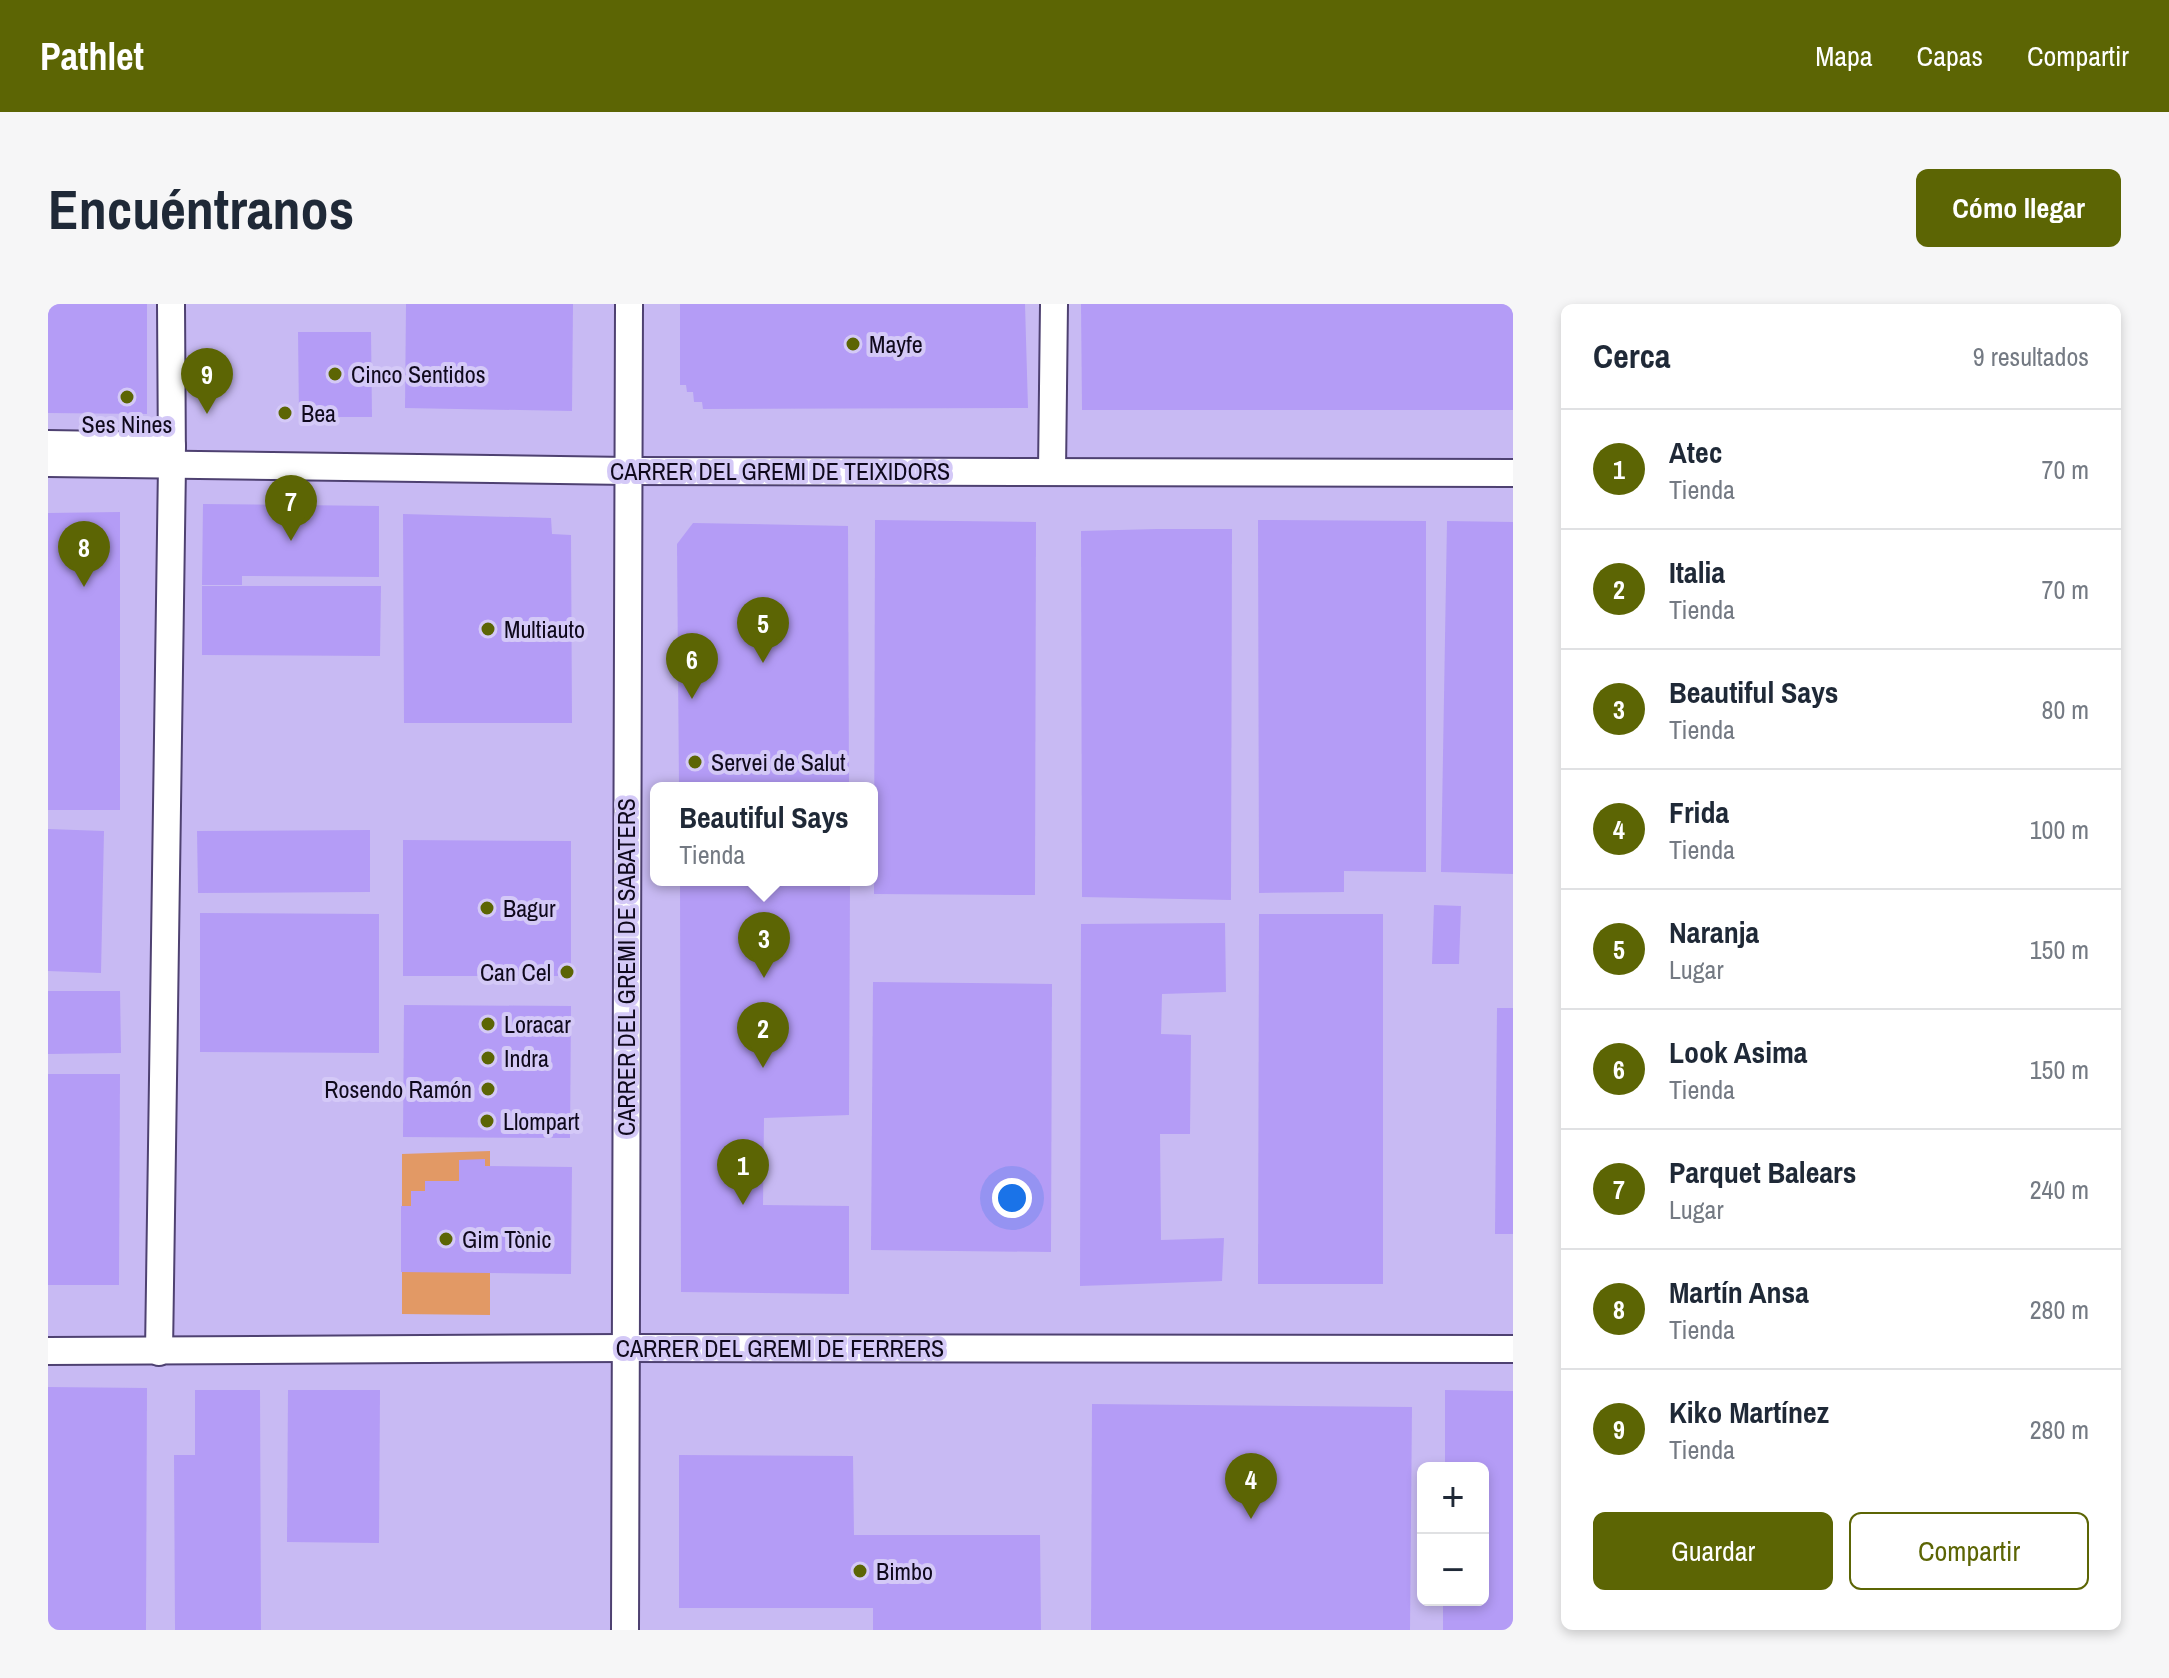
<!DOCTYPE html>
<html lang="es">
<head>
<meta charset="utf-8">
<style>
  body { margin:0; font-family:"Archivo Narrow",sans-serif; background:#f6f6f7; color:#1f2937 }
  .controls { position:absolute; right:24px; bottom:24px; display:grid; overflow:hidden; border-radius:12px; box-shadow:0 4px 12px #0003 }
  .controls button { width:72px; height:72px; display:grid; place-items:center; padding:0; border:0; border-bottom:2px solid #e0e1e3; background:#fff; color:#1f2937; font:40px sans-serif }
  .you { position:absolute; left:964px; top:894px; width:28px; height:28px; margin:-20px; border:6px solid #fff; border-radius:50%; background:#1a73e8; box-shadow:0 0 0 12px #1a73e833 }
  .badge { display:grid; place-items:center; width:52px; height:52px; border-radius:50%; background:#5c6504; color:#fff; font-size:26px; font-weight:700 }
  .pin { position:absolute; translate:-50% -66px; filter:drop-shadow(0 2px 4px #0008) }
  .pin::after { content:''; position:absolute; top:42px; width:28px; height:24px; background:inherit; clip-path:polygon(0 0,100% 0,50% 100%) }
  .popup { position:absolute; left:602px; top:478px; width:228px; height:104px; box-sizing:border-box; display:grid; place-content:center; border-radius:12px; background:#fff; filter:drop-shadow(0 2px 6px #0005); font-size:26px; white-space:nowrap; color:#747a83 }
  .popup b { font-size:30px; color:#1f2937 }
  .popup::after { content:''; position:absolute; left:50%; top:100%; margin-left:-16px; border:16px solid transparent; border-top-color:#fff }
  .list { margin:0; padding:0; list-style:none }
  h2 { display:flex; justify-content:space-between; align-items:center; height:104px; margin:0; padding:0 32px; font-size:34px }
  h2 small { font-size:26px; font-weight:400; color:#747a83 }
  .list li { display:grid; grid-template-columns:52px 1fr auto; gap:24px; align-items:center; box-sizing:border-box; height:120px; padding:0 32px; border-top:2px solid #e0e1e3 }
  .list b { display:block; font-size:30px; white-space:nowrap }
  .list p { margin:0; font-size:26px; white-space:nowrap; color:#747a83 }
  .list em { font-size:26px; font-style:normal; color:#747a83 }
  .actions { display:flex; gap:16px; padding:24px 32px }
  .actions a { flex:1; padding:18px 0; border:2px solid #5c6504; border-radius:12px; text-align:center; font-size:28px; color:#5c6504 }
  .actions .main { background:#5c6504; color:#fff }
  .map { position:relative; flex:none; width:1465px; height:1326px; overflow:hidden; border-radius:12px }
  header { display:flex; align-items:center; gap:48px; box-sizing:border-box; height:112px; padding:0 40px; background:#5c6504; color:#fff }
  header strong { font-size:38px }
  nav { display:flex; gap:44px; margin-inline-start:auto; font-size:28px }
  .intro { display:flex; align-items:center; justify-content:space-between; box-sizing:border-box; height:192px; padding:0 48px }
  h1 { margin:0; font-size:56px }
  .button { padding:20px 36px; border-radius:12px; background:#5c6504; color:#fff; font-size:28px; font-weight:700 }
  main { display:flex; gap:48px; padding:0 48px }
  aside { flex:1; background:#fff; border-radius:12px; box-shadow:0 4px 12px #0003 }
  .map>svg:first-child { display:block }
  .green { fill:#e29965 }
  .building { fill:#b49cf6 }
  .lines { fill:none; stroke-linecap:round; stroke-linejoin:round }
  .minor-casing { stroke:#4e4171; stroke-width:30 }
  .minor { stroke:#fff; stroke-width:26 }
  .poi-dot { fill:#5c6504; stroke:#d4c9f7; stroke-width:3 }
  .labels { text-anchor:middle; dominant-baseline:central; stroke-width:8; stroke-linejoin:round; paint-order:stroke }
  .poi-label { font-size:24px; fill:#0f091c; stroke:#d4c9f7; text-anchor:start }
  .street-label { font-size:24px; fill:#0f091c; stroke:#d4c9f7 }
</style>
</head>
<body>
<header>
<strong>Pathlet</strong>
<nav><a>Mapa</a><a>Capas</a><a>Compartir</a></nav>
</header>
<div class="intro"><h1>Encuéntranos</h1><a class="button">Cómo llegar</a></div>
<main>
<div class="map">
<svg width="1465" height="1326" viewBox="0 0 1465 1326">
  <rect width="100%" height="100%" fill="#c8baf3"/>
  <!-- green -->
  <path class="green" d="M442,847V1011L354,1010V850Z"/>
  <!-- building -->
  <g class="building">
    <path d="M0,0H99V110L0,109Z"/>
    <path d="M358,0H525L524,107L357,104Z"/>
    <path d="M632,0H977L980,104L655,105L654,98H646L645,88H639L638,81H632Z"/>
    <path d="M1033,0H1465V106H1034Z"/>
    <path d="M250,28H323L324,113H251Z"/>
    <path d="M155,200L331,202V273L194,272V281H154Z"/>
    <path d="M72,208V506H0V209Z"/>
    <path d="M355,210L503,214L504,230L523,231L524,419H356Z"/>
    <path d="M827,216L988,218L987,591L826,590Z"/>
    <path d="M1210,216L1378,217V568L1296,567V588L1211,589Z"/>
    <path d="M1399,217L1465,218V570L1393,568Z"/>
    <path d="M645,219L800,222L801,484H631L629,240Z"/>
    <path d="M1109,225H1184L1183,596L1034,593L1033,227Z"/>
    <path d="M154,282H333L332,352L154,351Z"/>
    <path d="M0,525L56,527L53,669L0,667Z"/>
    <path d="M322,526V588L150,589L149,527Z"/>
    <path d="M355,536L523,537V672H355Z"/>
    <path d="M632,576H802L801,811L716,814L715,901L801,902V990L633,988Z"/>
    <path d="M1386,601L1413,602L1411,660H1384Z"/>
    <path d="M152,609L331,610V749L152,748Z"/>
    <path d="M1211,610H1335V980H1210Z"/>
    <path d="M1177,619L1178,688L1114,690L1113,730L1143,731L1142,830H1112L1113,936L1176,934L1174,977L1032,982L1033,620Z"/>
    <path d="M825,678L1004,680L1003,948L823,946Z"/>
    <path d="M0,687H72L73,749L0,750Z"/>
    <path d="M356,701L523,702L522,834L355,833Z"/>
    <path d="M1449,704H1465V930H1447Z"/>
    <path d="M0,770H72L71,981H0Z"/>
    <path d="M437,855V862L524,863L523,970L353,968V902H363V887H377V877H411V856Z"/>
    <path d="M0,1083L99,1084L98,1326H0Z"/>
    <path d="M147,1086H212L213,1326H127L126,1151H147Z"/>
    <path d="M240,1086H332L331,1239L239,1238Z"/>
    <path d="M1397,1086L1465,1087V1326H1395V1296H1435V1164H1397Z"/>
    <path d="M1044,1100L1364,1103L1362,1326H1043Z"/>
    <path d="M631,1151L805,1152L806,1231H992L993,1326H825V1304H631Z"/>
  </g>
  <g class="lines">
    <!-- minor casing -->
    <g class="minor-casing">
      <g id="minor">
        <path d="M0,140L124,142"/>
        <path d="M0,159L580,167L1465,169"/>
        <path d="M1004,167L1006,0"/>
        <path d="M0,1047L578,1044L1465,1045"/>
        <path d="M111,1048L124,161L123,0"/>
        <path d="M577,1326L581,0"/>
      </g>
    </g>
    <!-- minor -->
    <use href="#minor" class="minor"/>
  </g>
  <!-- markers -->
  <g class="poi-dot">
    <circle cx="805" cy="40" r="8"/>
    <circle cx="287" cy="70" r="8"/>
    <circle cx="79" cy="93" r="8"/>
    <circle cx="237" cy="109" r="8"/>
    <circle cx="440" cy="325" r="8"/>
    <circle cx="647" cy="458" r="8"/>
    <circle cx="439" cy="604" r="8"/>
    <circle cx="519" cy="668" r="8"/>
    <circle cx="440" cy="720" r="8"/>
    <circle cx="440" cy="754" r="8"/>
    <circle cx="440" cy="785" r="8"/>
    <circle cx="439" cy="817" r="8"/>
    <circle cx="398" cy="935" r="8"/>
    <circle cx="812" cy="1267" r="8"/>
  </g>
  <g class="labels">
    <!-- poi labels -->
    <g class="poi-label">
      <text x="821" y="40">Mayfe</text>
      <text x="303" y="70">Cinco Sentidos</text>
      <text x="253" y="109">Bea</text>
      <text x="79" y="120" text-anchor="middle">Ses Nines</text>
      <text x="456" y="325">Multiauto</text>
      <text x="663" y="458">Servei de Salut</text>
      <text x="455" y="604">Bagur</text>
      <text x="503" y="668" text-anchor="end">Can Cel</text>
      <text x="456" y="720">Loracar</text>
      <text x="456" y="754">Indra</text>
      <text x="424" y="785" text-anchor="end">Rosendo Ramón</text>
      <text x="455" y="817">Llompart</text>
      <text x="414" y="935">Gim Tònic</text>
      <text x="828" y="1267">Bimbo</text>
    </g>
    <!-- street labels -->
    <g class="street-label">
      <text x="732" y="167">CARRER DEL GREMI DE TEIXIDORS</text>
      <text transform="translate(578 663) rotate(-90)">CARRER DEL GREMI DE SABATERS</text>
      <text x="732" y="1044">CARRER DEL GREMI DE FERRERS</text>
    </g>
  </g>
</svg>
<div class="controls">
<button>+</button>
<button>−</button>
</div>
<div class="you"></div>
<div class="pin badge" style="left:695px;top:901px">1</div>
<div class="pin badge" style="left:715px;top:764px">2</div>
<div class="pin badge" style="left:716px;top:674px">3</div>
<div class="popup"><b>Beautiful Says</b>Tienda</div>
<div class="pin badge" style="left:1203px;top:1215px">4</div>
<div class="pin badge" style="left:715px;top:359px">5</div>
<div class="pin badge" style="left:644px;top:395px">6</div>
<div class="pin badge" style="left:243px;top:237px">7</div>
<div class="pin badge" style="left:36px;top:283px">8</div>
<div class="pin badge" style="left:159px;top:110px">9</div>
</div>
<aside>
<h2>Cerca<small>9 resultados</small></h2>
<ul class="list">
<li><span class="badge">1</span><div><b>Atec</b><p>Tienda</p></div><em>70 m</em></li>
<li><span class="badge">2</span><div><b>Italia</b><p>Tienda</p></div><em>70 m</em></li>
<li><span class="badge">3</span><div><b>Beautiful Says</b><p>Tienda</p></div><em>80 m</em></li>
<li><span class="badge">4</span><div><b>Frida</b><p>Tienda</p></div><em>100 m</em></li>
<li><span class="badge">5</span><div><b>Naranja</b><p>Lugar</p></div><em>150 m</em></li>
<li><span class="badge">6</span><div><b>Look Asima</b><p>Tienda</p></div><em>150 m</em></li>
<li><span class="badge">7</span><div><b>Parquet Balears</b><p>Lugar</p></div><em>240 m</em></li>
<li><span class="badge">8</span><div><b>Martín Ansa</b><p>Tienda</p></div><em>280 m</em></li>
<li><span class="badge">9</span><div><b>Kiko Martínez</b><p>Tienda</p></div><em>280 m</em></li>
</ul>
<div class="actions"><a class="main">Guardar</a><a>Compartir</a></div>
</aside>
</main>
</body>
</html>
